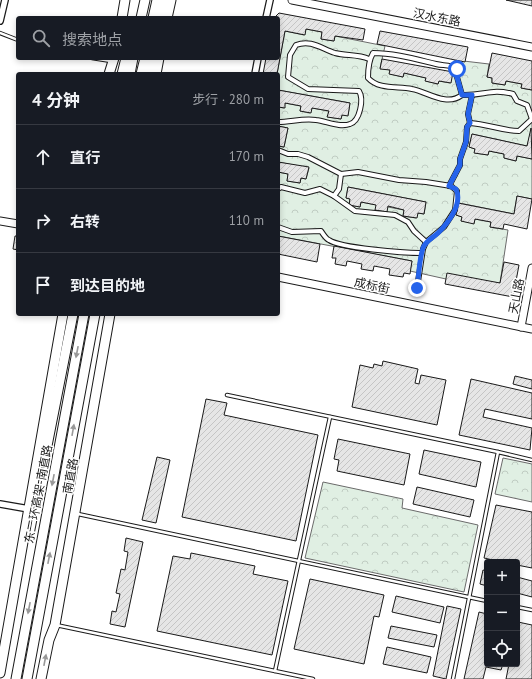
<!DOCTYPE html>
<html lang="zh">
<head>
<meta charset="utf-8">
<style>
  body { margin:0; font-family:"PT Sans","Noto Sans SC",sans-serif; background:#20242c; color:#f1f3f6 }
  .controls { position:absolute; right:12px; bottom:12px; display:grid; overflow:hidden; border-radius:4px; box-shadow:0 2px 6px #0003 }
  .controls button { width:36px; height:36px; display:grid; place-items:center; padding:0; border:0; border-bottom:1px solid #363941; background:#171b24; color:#f1f3f6; font:20px sans-serif }
  .stop { position:absolute; width:12px; height:12px; margin:-9px; border:3px solid #2563eb; border-radius:50%; background:#fff }
  .stop.end { background:#2563eb; border-color:#fff; box-shadow:0 1px 4px #0008 }
  .list { margin:0; padding:0; list-style:none }
  h2 { display:flex; justify-content:space-between; align-items:center; height:52px; margin:0; padding:0 16px; font-size:17px }
  h2 small { font-size:13px; font-weight:400; color:#9ea1a6 }
  .list li { display:grid; grid-template-columns:26px 1fr auto; gap:12px; align-items:center; box-sizing:border-box; height:64px; padding:0 16px; border-top:1px solid #363941 }
  .list b { display:block; font-size:15px; white-space:nowrap }
  .list em { font-size:13px; font-style:normal; color:#9ea1a6 }
  .icon { flex:none; width:22px; height:22px; fill:none; stroke:currentColor; stroke-width:2; stroke-linecap:round; stroke-linejoin:round }
  .map { position:relative; flex:none; width:532px; height:679px; overflow:hidden }
  .search { position:absolute; background:#171b24; box-shadow:0 2px 6px #0003; left:16px; top:16px; width:264px; height:44px; display:flex; align-items:center; gap:10px; box-sizing:border-box; padding:0 14px; border-radius:4px; color:#9ea1a6; font-size:15px }
  .panel { position:absolute; background:#171b24; box-shadow:0 2px 6px #0003; left:16px; top:72px; width:264px; height:244px; border-radius:4px }
  .map>svg:first-child { display:block }
  .park { fill:url(#park-crowns); stroke:#6a6a6a; fill-rule:evenodd }
  .building { fill:url(#building-hatch); stroke:#1a1a1a }
  .lines { fill:none; stroke-linecap:round; stroke-linejoin:round }
  .service-casing { stroke:#1a1a1a; stroke-width:4.5 }
  .pedestrian-casing { stroke:#1a1a1a; stroke-width:6 }
  .minor-casing { stroke:#1a1a1a; stroke-width:8 }
  .tertiary-casing { stroke:#1a1a1a; stroke-width:9 }
  .trunk-casing { stroke:#1a1a1a; stroke-width:11 }
  .service { stroke:#fff; stroke-width:2.5 }
  .pedestrian { stroke:#fff; stroke-width:4 }
  .minor { stroke:#fff; stroke-width:5.5 }
  .tertiary { stroke:#fff; stroke-width:7 }
  .trunk { stroke:#fff; stroke-width:9 }
  .oneway { fill:#989898 }
  .route { stroke:#2563eb; stroke-width:5 }
  .labels { text-anchor:middle; dominant-baseline:central; stroke-width:3; stroke-linejoin:round; paint-order:stroke }
  .street-label { font-size:12px; fill:#1a1a1a; stroke:#fff }
</style>
</head>
<body>
<div class="map">
<svg width="532" height="679" viewBox="0 0 532 679">
  <defs>
    <pattern id="park-crowns" width="20" height="18" patternUnits="userSpaceOnUse"><rect width="20" height="18" fill="#e0efe3"/><path d="M2 6a3 3 0 1 1 6 0M12 15a3 3 0 1 1 6 0" fill="none" stroke="#c0ccc2"/></pattern>
    <pattern id="building-hatch" width="6" height="6" patternUnits="userSpaceOnUse"><rect width="6" height="6" fill="#e6e6e6"/><path d="M-1 1l2-2M0 6l6-6M5 7l2-2" fill="none" stroke="#c5c5c5"/></pattern>
  </defs>
  <rect width="100%" height="100%" fill="#fff"/>
  <!-- park -->
  <g class="park">
    <path d="M306,29L322,32L321,39L334,41L335,36L385,46L380,68L390,70V74L403,77L404,73L426,78V81L438,84L439,81L450,83L455,60L489,64L487,77L492,78V83L505,85L506,81L522,84L521,88L532,90V128L527,146L472,134L469,147L475,149V153L488,155L489,151L504,154V158L516,161L517,156L532,159V199L517,196L514,214L459,203L456,215L462,217L461,221L474,223L475,219L491,222L490,227L508,230L500,283L446,279L410,271L412,261L278,236V172L288,174L287,181L300,183L301,178L306,179L309,168L278,162V146L284,147L288,128L278,126V107L284,108L285,103L301,106L300,111L310,113L312,108L329,111L328,117L341,119L342,115H348L350,103L278,90L277,74L285,31L304,35ZM348,187L426,202L424,214L418,213L416,218L403,216L404,210L361,202L360,207L349,205L350,199L346,198Z"/>
    <path d="M503,458L532,464V502L495,494Z"/>
    <path d="M323,482L403,499L402,508L478,525L464,592L305,558Z"/>
  </g>
  <!-- building -->
  <g class="building">
    <path d="M506,0H532V6Z"/>
    <path d="M279,13L365,29L363,40L335,36L334,41L321,39L322,32L306,29L305,35L285,31L277,74H263L266,58H278V18H274Z"/>
    <path d="M380,31L468,47L465,62L377,44Z"/>
    <path d="M492,53L532,61V90L521,88L522,84L506,81L505,85L492,83V78L487,77Z"/>
    <path d="M382,59L453,72L451,83L439,81L438,84L425,81L426,78L404,73L403,77L389,74L390,70L380,69Z"/>
    <path d="M278,90L350,103L348,116L342,115L341,119L327,117L329,111L312,108L311,113L300,111L301,106L285,103V108L278,107Z"/>
    <path d="M278,126L288,128L284,147L278,146Z"/>
    <path d="M531,128L532,159L517,156L516,161L504,158V154L489,151L488,155L474,153L475,149L469,147L472,134L527,146Z"/>
    <path d="M278,162L309,167L306,179L301,178L300,183L287,181L288,174L278,172Z"/>
    <path d="M348,187L426,202L424,214L418,213L417,218L403,216L404,210L388,206L387,212L375,210L376,205L361,202L360,207L349,205L350,199L346,198Z"/>
    <path d="M517,196L532,199L527,229L504,224L503,229L490,227L491,222L475,219L474,224L461,221L462,217L456,215L458,203L514,214Z"/>
    <path d="M15,236H18V250L13,249Z"/>
    <path d="M278,236L320,244L317,262L278,254Z"/>
    <path d="M334,246L412,261L410,274L404,273L403,277L389,275L390,269L374,266L373,271L361,269L362,264L347,261L346,266L335,264L336,258H332Z"/>
    <path d="M504,262L519,265L513,297L445,284L447,273L500,283Z"/>
    <path d="M383,361L418,369L415,383L419,384L421,375L446,380L437,425L352,407L360,365L373,368L374,364L382,366Z"/>
    <path d="M515,376L532,380V389L513,384Z"/>
    <path d="M471,379L532,393V419L485,409L483,417L532,428L530,450L459,435Z"/>
    <path d="M206,399L227,403L224,415L318,435L296,541L182,517Z"/>
    <path d="M338,439L410,454L404,485L337,471L339,460L334,459Z"/>
    <path d="M424,450L481,462L476,487L419,474Z"/>
    <path d="M157,457L170,460L156,523L142,520Z"/>
    <path d="M417,487L474,500L470,517L413,504Z"/>
    <path d="M496,505L532,512V568L517,565V562H502L484,558Z"/>
    <path d="M126,538L143,542L125,627L110,624L112,611L116,612L120,594L116,593L121,569L125,570L128,552L124,551Z"/>
    <path d="M191,553L255,566L253,574L288,581L272,655L157,631L173,556L190,559Z"/>
    <path d="M483,570L487,571V586L480,584Z"/>
    <path d="M517,577L532,581V597L517,593Z"/>
    <path d="M310,579L384,595L379,617L374,616L364,664L294,649Z"/>
    <path d="M396,596L444,607L440,623L392,612Z"/>
    <path d="M447,606L461,609L446,679L433,676Z"/>
    <path d="M479,612L487,614V664H503L501,670L486,667L483,679H464Z"/>
    <path d="M518,622L532,625V679H506L509,664H517Z"/>
    <path d="M391,626L437,635L434,647L388,638Z"/>
    <path d="M387,647L431,657L427,673L383,664Z"/>
  </g>
  <g class="lines">
    <!-- service casing -->
    <g class="service-casing">
      <g id="service">
        <path d="M0,33L18,40"/>
        <path d="M92,58L111,61"/>
        <path d="M227,395L498,452L453,679"/>
        <path d="M498,452L532,460"/>
        <path d="M78,514L487,601"/>
        <path d="M517,607L532,610"/>
        <path d="M56,625L313,679"/>
        <path d="M275,671L330,417"/>
      </g>
    </g>
    <!-- pedestrian casing -->
    <g class="pedestrian-casing">
      <g id="pedestrian">
        <path d="M373,53C394,53 415,59 436,64C443,66 450,64 457,69V77L462,95C446,107 428,92 412,89C398,86 379,90 368,78C368,70 369,60 373,53Z"/>
        <path d="M462,95C484,96 491,88 513,94L517,101L527,105L532,119"/>
        <path d="M278,122C291,122 303,118 316,120C326,121 340,128 350,124C360,121 364,99 359,91L308,89L288,77L290,55L296,45C311,39 322,49 335,53C346,56 358,54 369,59"/>
        <path d="M470,123L468,114L472,95"/>
        <path d="M278,150L288,154H298L308,157L341,174L358,172L399,180L426,182L451,186L457,191L455,210L444,227L426,242L423,249L417,288"/>
        <path d="M449,186L460,165V159L466,142L467,127L470,123C487,124 503,131 519,131L532,119"/>
        <path d="M278,189L281,187L305,193L320,189L334,196L355,211L395,215L408,222L414,231L426,242"/>
        <path d="M334,196L339,189L341,174"/>
        <path d="M278,227L292,232L321,231C323,234 326,239 329,240C340,248 405,253 420,253"/>
      </g>
    </g>
    <!-- minor casing -->
    <g class="minor-casing">
      <g id="minor">
        <path d="M266,18L270,0"/>
        <path d="M0,21L5,0"/>
        <path d="M255,74L258,58"/>
        <path d="M0,504L29,509"/>
      </g>
    </g>
    <!-- tertiary casing -->
    <g class="tertiary-casing">
      <g id="tertiary">
        <path d="M292,0L532,47"/>
        <path d="M0,221L18,224"/>
        <path d="M278,277L532,329"/>
        <path d="M521,327L532,268"/>
      </g>
    </g>
    <!-- trunk casing -->
    <g class="trunk-casing">
      <g id="trunk">
        <path d="M122,18L125,0"/>
        <path d="M141,18L145,0"/>
        <path d="M153,18L157,0"/>
        <path d="M160,18L164,0"/>
        <path d="M167,18L171,0"/>
        <path d="M109,74L114,58"/>
        <path d="M122,74L126,58"/>
        <path d="M130,74L133,58"/>
        <path d="M141,74L145,58"/>
        <path d="M149,74L152,58"/>
        <path d="M156,74L159,58"/>
        <path d="M42,463L47,446L73,314"/>
        <path d="M0,673L63,314"/>
        <path d="M16,679L84,314"/>
        <path d="M27,679L95,314"/>
        <path d="M41,679L49,640L55,625L110,314"/>
      </g>
    </g>
    <!-- service -->
    <use href="#service" class="service"/>
    <!-- pedestrian -->
    <use href="#pedestrian" class="pedestrian"/>
    <!-- minor -->
    <use href="#minor" class="minor"/>
    <!-- tertiary -->
    <use href="#tertiary" class="tertiary"/>
    <!-- trunk -->
    <use href="#trunk" class="trunk"/>
  </g>
  <!-- one-way arrows -->
  <defs><path id="oneway-solid" d="M-6-.8H1V-3.2L6.5 0L1 3.2V.8H-6Z"/></defs>
  <g class="oneway">
    <use href="#oneway-solid" transform="translate(77 352) rotate(101)"/>
    <use href="#oneway-solid" transform="translate(73 430) rotate(-80)"/>
    <use href="#oneway-solid" transform="translate(53 480) rotate(101)"/>
    <use href="#oneway-solid" transform="translate(49 558) rotate(-79)"/>
    <use href="#oneway-solid" transform="translate(29 608) rotate(101)"/>
    <use href="#oneway-solid" transform="translate(45 660) rotate(-79)"/>
  </g>
  <g class="lines">
    <!-- route -->
    <path class="route" d="M417,288C419,275 419,260 423,248C426,240 433,238 438,233C448,223 463,204 456,189L449,186L460,165V159L466,142L467,127L470,123L468,114L472,95H462L457,77V69"/>
  </g>
  <g class="labels">
    <!-- street labels -->
    <g class="street-label">
      <text transform="translate(437 17) rotate(11)">汉水东路</text>
      <text transform="translate(372 285) rotate(12)">成标街</text>
      <text transform="translate(516 296) rotate(-79)">天山路</text>
      <text transform="translate(70 476) rotate(-80)">南直路</text>
      <text transform="translate(38 494) rotate(-79)">东二环高架-南直路</text>
    </g>
  </g>
</svg>
<div class="controls">
<button>+</button>
<button>−</button>
<button><svg class="icon" aria-label="locate" viewBox="0 0 24 24"><circle cx="12" cy="12" r="6"/><path d="M12 2v4M12 18v4M2 12h4M18 12h4"/></svg></button>
</div>
<div class="stop" style="left:457px;top:69px"></div>
<div class="stop end" style="left:417px;top:288px"></div>
<div class="search"><svg class="icon" aria-label="search" viewBox="0 0 24 24"><circle cx="10" cy="10" r="6"/><path d="M15 15l6 6"/></svg>搜索地点</div>
<section class="panel">
<h2>4 分钟<small>步行 · 280 m</small></h2>
<ul class="list">
<li><svg class="icon" aria-label="ahead" viewBox="0 0 24 24"><path d="M12 20V5M6 11l6-6 6 6"/></svg><div><b>直行</b></div><em>170 m</em></li>
<li><svg class="icon" aria-label="right" viewBox="0 0 24 24"><path d="M7 20v-9h11M14 6l5 5-5 5"/></svg><div><b>右转</b></div><em>110 m</em></li>
<li><svg class="icon" aria-label="arrive" viewBox="0 0 24 24"><path d="M6 21V4h12l-3 4 3 4H6"/></svg><div><b>到达目的地</b></div></li>
</ul>
</section>
</div>
</body>
</html>
